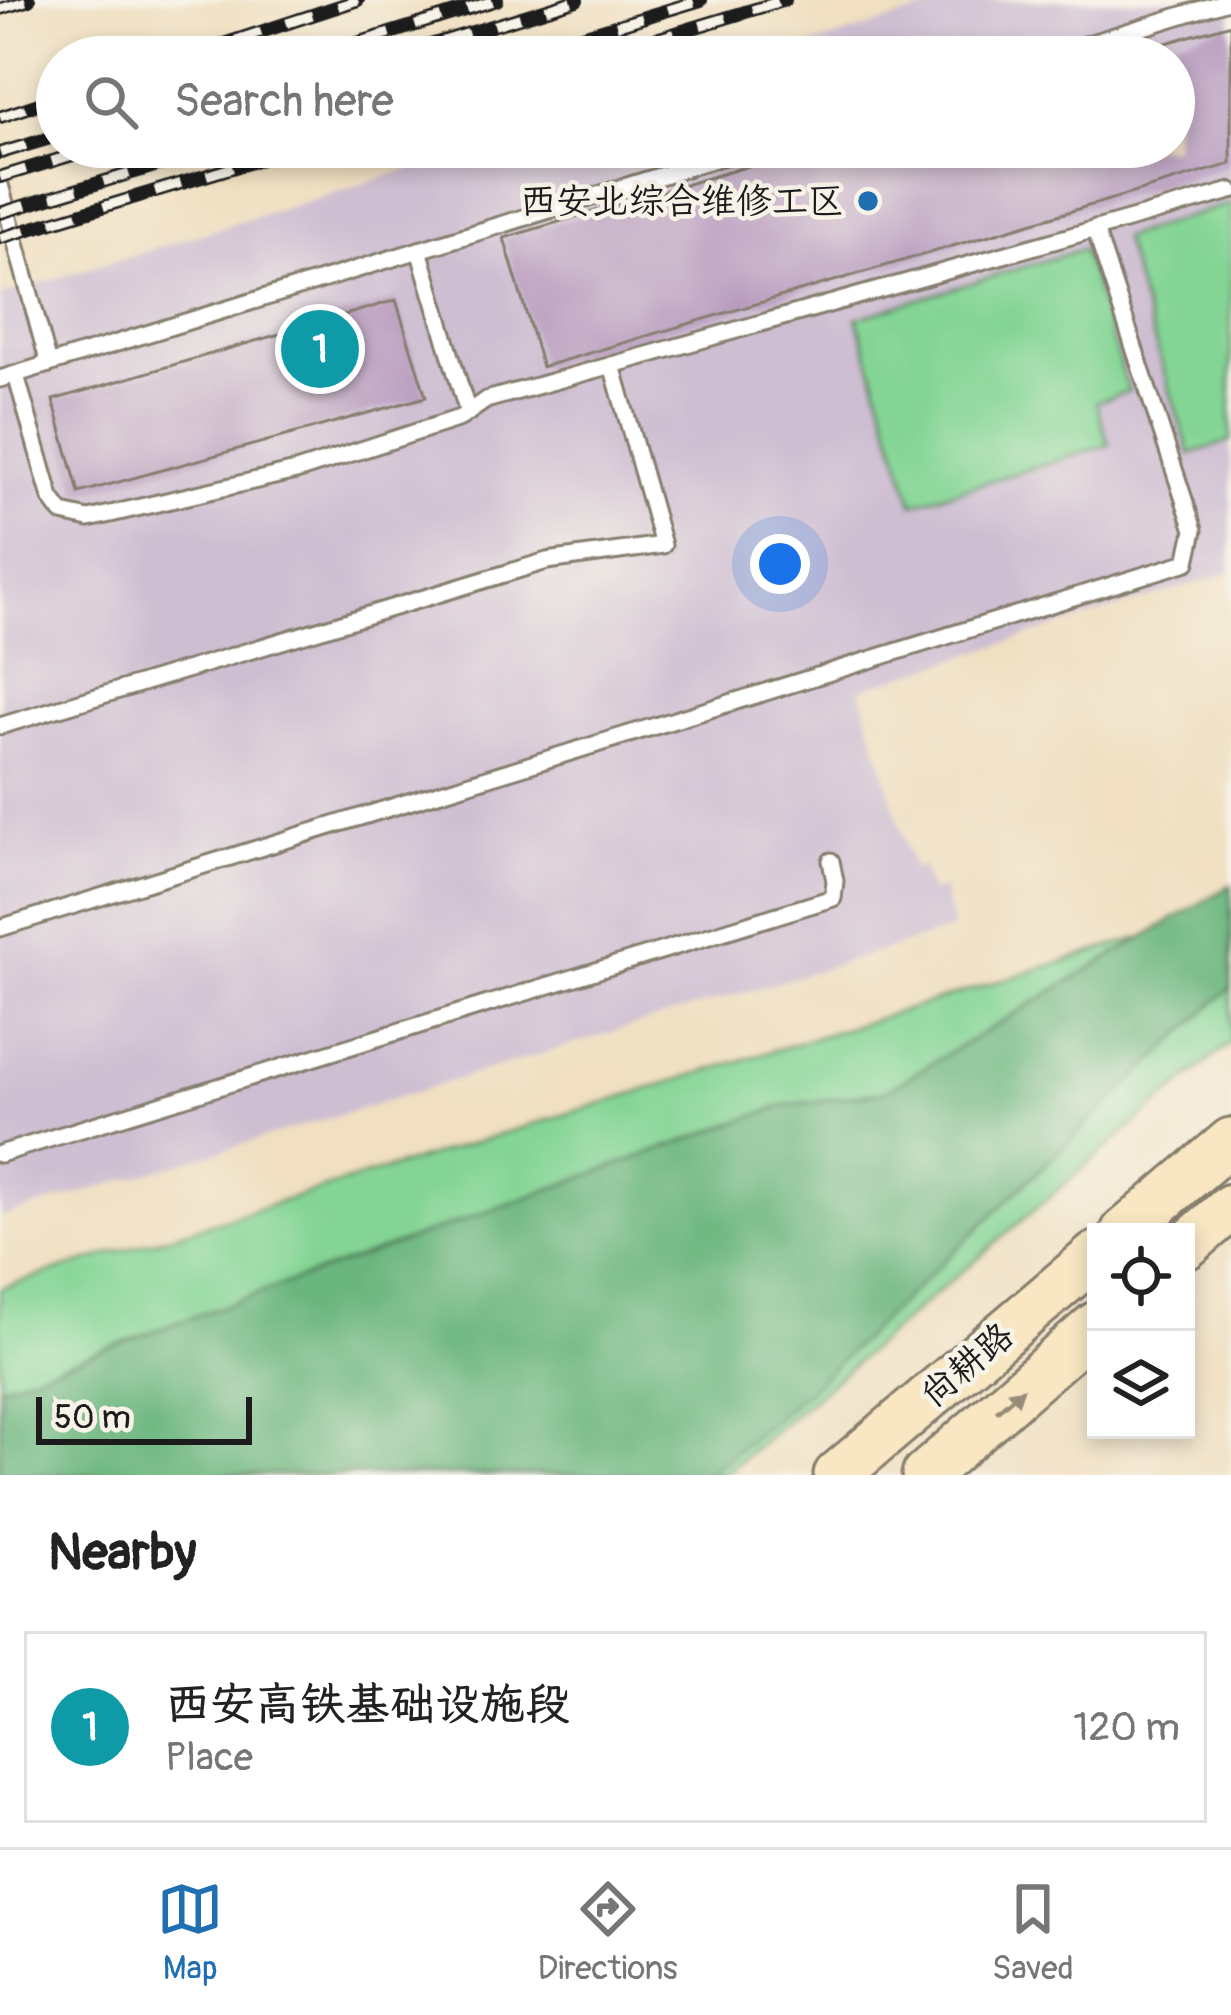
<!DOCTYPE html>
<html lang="en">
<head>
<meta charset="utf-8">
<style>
  body { margin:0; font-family:Pangolin,"LXGW WenKai TC",sans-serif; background:#f6f6f6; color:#222 }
  .controls { position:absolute; right:36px; bottom:36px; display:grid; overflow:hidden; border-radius:0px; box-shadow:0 6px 18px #0003 }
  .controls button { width:108px; height:108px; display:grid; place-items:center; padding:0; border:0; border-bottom:3px solid #e0e0e0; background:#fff; color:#222; font:60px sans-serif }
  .scale { position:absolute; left:36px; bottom:30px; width:216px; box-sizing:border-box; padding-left:12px; border:6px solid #1c1c1c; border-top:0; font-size:33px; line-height:42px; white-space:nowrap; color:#1c1c1c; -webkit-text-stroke:9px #f7f3e8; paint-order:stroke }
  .you { position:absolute; left:780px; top:564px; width:42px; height:42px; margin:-30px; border:9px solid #fff; border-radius:50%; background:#1a73e8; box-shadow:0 0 0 18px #1a73e833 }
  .badge { display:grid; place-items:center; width:78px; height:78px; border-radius:50%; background:#1f6fb2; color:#fff; font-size:39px; font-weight:700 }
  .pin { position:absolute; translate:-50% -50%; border:6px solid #fff; box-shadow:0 3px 12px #0006 }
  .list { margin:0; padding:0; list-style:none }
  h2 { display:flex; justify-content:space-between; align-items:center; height:156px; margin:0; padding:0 48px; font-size:51px }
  h2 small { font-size:39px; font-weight:400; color:#767676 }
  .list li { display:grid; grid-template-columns:78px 1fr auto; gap:36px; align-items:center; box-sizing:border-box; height:192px; margin:0 24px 24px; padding:0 24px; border:3px solid #e0e0e0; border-radius:0px }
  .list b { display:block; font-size:45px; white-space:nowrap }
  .list p { margin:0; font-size:39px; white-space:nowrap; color:#767676 }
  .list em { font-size:39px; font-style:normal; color:#767676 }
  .icon { flex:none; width:66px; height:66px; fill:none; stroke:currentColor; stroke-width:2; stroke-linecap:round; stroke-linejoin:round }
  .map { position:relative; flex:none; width:1231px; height:1475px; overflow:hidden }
  .search { position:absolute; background:#fff; box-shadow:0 6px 18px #0003; left:36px; right:36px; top:36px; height:132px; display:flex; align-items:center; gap:30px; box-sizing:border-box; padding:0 42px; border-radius:66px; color:#767676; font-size:45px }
  .sheet { height:372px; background:#fff }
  nav { display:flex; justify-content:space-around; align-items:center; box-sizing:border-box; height:168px; border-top:3px solid #e0e0e0; background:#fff; font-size:33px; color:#767676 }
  nav a { display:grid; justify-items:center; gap:6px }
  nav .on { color:#1f6fb2 }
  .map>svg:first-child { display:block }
  .industrial { fill:#cebed2 }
  .green { fill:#84d595; stroke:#507858; stroke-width:3 }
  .forest { fill:#6bb67e; stroke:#44694d; stroke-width:3 }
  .building { fill:#b89bbf }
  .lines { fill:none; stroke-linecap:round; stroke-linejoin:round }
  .lane-casing { stroke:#867e6e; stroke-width:21 }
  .secondary-casing { stroke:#867e6e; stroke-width:51 }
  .lane { stroke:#fff; stroke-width:15 }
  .secondary { stroke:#f9e7c3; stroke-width:45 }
  .rail-casing { stroke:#1c1c1c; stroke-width:14 }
  .rail { stroke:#f7f3e8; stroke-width:9; stroke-dasharray:27; stroke-linecap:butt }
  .oneway { fill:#968c78 }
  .poi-dot { fill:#1f6fb2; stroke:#f7f3e8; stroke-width:4.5 }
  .labels { text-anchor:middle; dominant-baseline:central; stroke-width:9; stroke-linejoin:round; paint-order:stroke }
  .poi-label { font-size:36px; fill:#1c1c1c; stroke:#f7f3e8; text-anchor:end }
  .street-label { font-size:36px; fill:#1c1c1c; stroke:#f7f3e8 }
</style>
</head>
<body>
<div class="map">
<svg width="1231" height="1475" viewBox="0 0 1231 1475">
  <rect width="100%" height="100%" fill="#f7f3e8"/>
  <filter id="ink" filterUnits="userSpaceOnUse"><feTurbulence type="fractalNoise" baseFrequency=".00833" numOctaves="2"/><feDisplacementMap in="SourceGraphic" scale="24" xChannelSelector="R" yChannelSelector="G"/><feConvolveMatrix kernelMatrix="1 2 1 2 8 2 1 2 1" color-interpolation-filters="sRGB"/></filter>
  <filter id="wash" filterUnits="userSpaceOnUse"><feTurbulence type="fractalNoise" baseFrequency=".004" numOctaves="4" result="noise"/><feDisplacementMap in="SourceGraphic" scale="48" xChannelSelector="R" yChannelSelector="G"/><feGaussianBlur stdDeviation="2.7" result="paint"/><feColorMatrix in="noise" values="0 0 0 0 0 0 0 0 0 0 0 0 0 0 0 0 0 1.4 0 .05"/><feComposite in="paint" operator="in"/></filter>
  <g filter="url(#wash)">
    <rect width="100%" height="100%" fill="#f0dfc0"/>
    <!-- industrial -->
    <path class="industrial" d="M958,0H1231V572L860,689L913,869L923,867L930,892L943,889L953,929L0,1218V296L482,147H1174V57H773Z"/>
    <!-- green -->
    <g class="green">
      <path d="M1231,203V441L1190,454L1122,238Z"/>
      <path d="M1082,249L1129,391L1096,402L1109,445L913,504L857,318Z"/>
      <path d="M1231,910V1042L723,1475H0V1288Z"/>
    </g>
    <!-- forest -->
    <path class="forest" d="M1231,885V987L808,1391L707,1475H0V1386L782,1106L885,1091Z"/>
    <g id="blocks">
      <!-- building -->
      <g class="building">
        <path d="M1231,24V164L542,367L504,238L813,147H1174V57L1122,56Z"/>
        <path d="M396,300L426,397L79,493L53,400Z"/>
      </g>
    </g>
  </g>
  <g filter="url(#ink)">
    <use href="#blocks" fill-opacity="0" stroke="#867e6e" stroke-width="3"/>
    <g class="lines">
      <!-- lane casing -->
      <g class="lane-casing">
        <g id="lane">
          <path d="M1046,57L1231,0"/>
          <path d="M0,185L49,364"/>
          <path d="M419,250L468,413"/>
          <path d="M16,375L51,498L62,513L89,519L296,471L460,418L486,400L612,365"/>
          <path d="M0,379L754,147"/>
          <path d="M0,726L547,561L663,545L612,365L1231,191"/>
          <path d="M0,928L1187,562L1194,530L1095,229"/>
          <path d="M0,1154L833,898L835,881L831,861"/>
        </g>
      </g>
      <!-- secondary casing -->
      <g class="secondary-casing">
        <g id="secondary">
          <path d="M1124,1232L1231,1141"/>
          <path d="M1186,1246L1231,1207"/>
          <path d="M837,1475L1096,1255"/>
          <path d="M925,1475L1096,1325"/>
        </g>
      </g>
      <!-- lane -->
      <use href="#lane" class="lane"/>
      <!-- secondary -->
      <use href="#secondary" class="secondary"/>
      <!-- rail casing -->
      <g class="rail-casing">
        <g id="rail">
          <path d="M0,9L29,0"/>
          <path d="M184,57L358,0"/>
          <path d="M312,57L497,0"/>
          <path d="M391,57L577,0"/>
          <path d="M513,57L701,0"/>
          <path d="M597,57L785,0"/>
          <path d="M0,117L57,98"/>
          <path d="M0,153L57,136"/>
          <path d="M0,177L99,147"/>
          <path d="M0,213L217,147"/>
          <path d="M0,238L301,147"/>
        </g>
      </g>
      <!-- rail -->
      <use href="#rail" class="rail"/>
    </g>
    <!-- one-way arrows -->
    <defs><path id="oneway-solid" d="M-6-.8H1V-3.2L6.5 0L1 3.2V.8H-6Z" transform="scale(3)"/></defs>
    <use class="oneway" href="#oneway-solid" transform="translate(1010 1400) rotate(-41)"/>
  </g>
  <!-- markers -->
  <circle class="poi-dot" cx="868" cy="201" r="12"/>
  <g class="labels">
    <!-- poi labels -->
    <g class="poi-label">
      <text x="844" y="201">西安北综合维修工区</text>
    </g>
    <!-- street labels -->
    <g class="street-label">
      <text transform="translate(967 1365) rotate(-40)">尚耕路</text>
    </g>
  </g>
</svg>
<div class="controls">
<button><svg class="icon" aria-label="locate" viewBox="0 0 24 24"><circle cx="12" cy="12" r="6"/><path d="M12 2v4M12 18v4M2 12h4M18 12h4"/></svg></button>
<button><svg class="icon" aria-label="layers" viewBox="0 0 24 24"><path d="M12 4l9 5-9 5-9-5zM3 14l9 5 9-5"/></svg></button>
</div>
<div class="scale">50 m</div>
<div class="you"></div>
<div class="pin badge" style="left:320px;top:349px;background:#0f9aa8">1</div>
<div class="search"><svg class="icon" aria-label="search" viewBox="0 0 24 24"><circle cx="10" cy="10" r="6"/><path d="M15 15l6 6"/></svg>Search here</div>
</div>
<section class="sheet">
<h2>Nearby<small></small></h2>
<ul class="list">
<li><span class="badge" style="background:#0f9aa8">1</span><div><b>西安高铁基础设施段</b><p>Place</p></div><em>120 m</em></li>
</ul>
</section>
<nav>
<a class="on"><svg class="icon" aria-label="map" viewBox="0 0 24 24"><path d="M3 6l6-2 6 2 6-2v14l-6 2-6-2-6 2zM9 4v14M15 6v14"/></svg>Map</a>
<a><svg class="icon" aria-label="directions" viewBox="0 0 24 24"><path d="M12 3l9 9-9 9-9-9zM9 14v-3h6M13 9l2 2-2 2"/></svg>Directions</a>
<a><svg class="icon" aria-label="saved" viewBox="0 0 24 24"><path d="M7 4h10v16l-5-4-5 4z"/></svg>Saved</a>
</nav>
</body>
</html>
